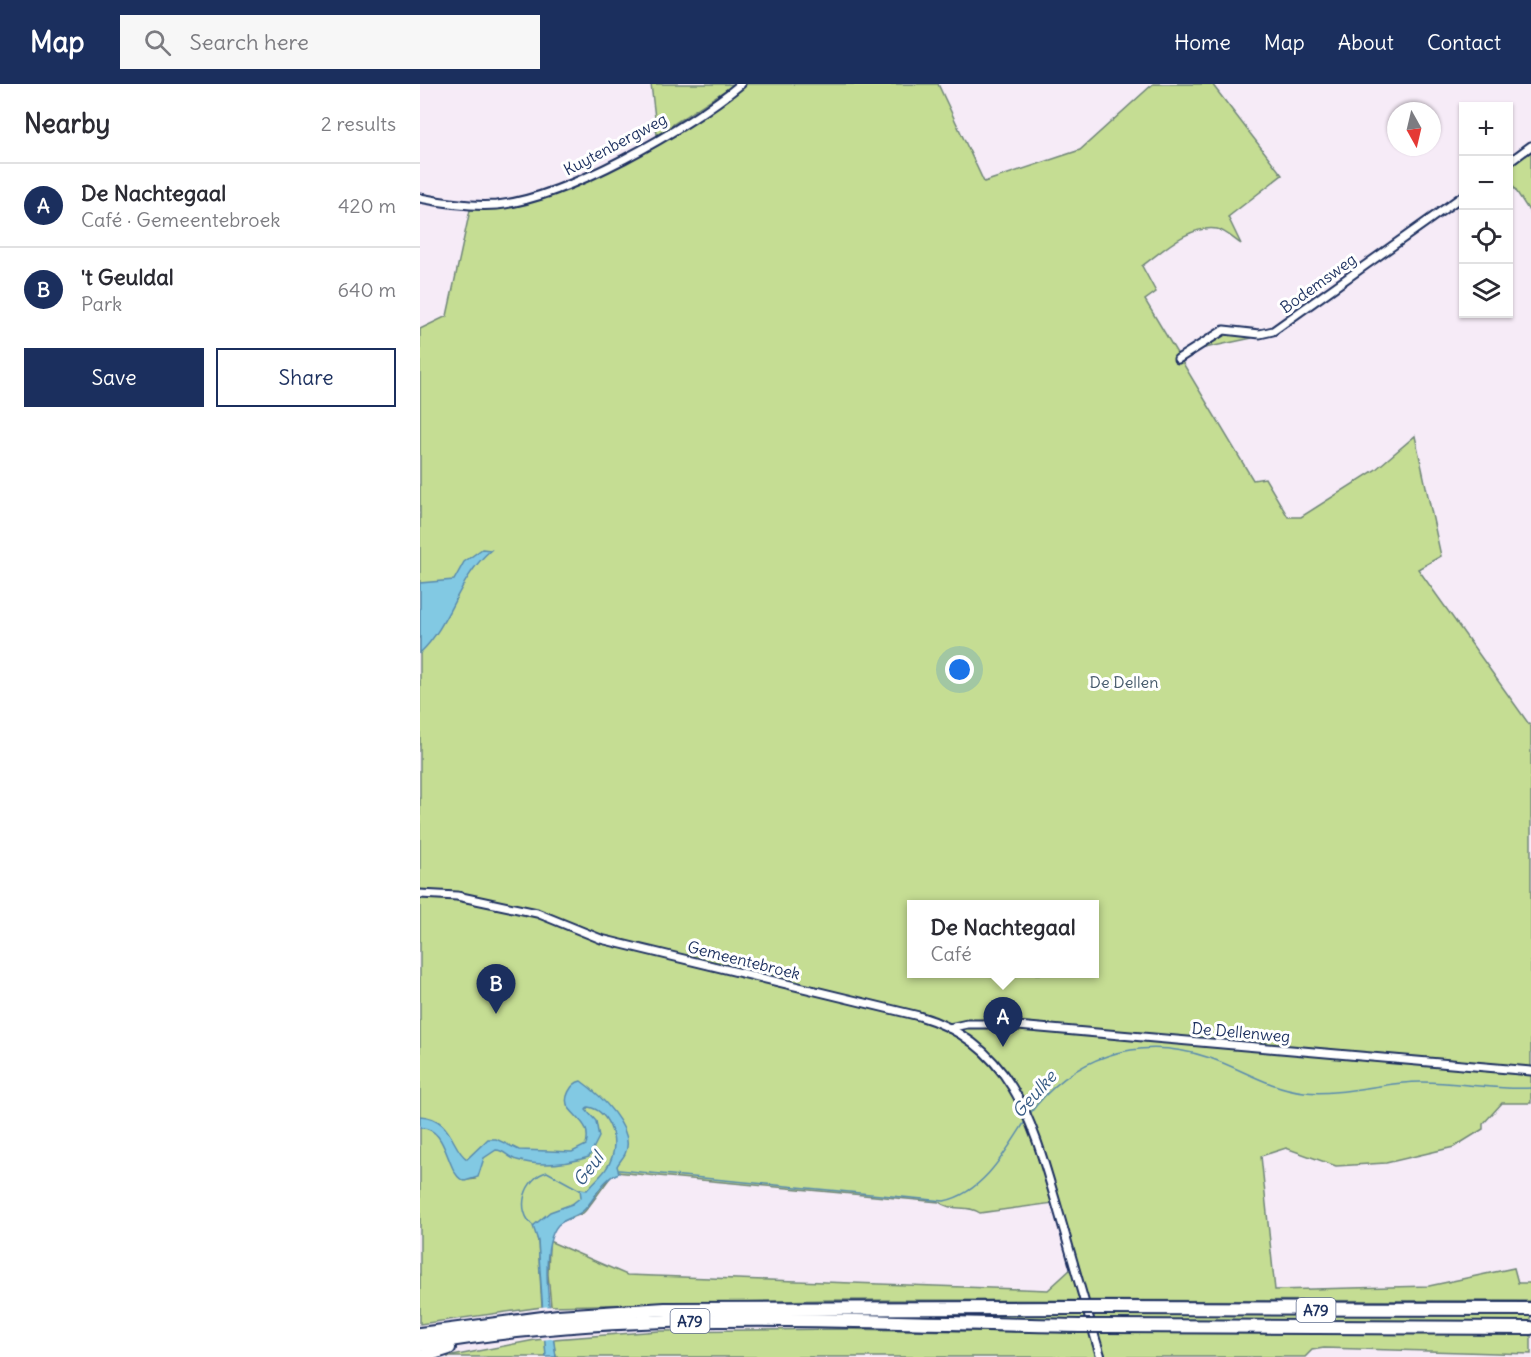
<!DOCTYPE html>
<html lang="en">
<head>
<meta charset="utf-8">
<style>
  body { margin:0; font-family:Delius,sans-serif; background:#f7f7f7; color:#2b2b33 }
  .controls { position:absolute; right:18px; top:18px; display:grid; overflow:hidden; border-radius:0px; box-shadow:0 2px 4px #0004 }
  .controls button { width:54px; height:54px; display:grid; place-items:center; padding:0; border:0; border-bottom:2px solid #e1e1e2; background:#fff; color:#2b2b33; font:30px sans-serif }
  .compass { position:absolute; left:967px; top:18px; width:54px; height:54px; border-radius:50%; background:#fff; box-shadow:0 2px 4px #0004; rotate:172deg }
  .you { position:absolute; left:540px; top:586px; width:21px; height:21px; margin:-15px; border:4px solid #fff; border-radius:50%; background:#1a73e8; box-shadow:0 0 0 9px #1a73e833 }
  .badge { display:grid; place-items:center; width:39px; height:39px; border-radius:50%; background:#1b2f5e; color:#fff; font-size:20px; font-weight:700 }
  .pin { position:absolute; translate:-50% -50px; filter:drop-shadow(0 2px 3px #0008) }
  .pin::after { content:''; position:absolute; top:32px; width:21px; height:18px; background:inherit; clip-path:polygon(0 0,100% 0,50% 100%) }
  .popup { position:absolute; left:487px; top:816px; width:192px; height:78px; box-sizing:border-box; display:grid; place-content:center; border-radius:0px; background:#fff; filter:drop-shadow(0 2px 4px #0005); font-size:20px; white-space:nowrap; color:#7c7c81 }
  .popup b { font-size:22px; color:#2b2b33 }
  .popup::after { content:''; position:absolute; left:50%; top:100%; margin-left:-12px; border:12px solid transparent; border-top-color:#fff }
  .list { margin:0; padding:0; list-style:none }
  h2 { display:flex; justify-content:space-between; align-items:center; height:78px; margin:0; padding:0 24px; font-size:26px }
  h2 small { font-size:20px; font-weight:400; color:#7c7c81 }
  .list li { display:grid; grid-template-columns:39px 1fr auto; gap:18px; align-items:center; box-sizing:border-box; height:84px; padding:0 24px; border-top:2px solid #e1e1e2 }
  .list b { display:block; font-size:22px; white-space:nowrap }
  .list p { margin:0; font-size:20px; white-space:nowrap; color:#7c7c81 }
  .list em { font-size:20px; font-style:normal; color:#7c7c81 }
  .actions { display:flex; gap:12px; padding:18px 24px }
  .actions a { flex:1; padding:14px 0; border:2px solid #1b2f5e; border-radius:0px; text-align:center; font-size:21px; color:#1b2f5e }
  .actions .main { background:#1b2f5e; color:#fff }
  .icon { flex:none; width:33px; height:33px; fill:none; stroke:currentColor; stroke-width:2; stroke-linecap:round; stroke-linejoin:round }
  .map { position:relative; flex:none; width:1111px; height:1273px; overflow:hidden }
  header { display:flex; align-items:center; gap:36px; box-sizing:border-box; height:84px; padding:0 30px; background:#1b2f5e; color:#fff }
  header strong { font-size:28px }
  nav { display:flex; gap:33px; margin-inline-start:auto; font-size:21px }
  .search { width:420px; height:54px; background:#f7f7f7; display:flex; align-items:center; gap:15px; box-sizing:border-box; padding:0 21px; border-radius:0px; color:#7c7c81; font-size:22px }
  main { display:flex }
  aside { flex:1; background:#fff }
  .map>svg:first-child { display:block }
  .green { fill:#c5dd93; stroke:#708678; stroke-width:1.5; fill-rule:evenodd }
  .water { fill:#82c9e3; stroke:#598bae; stroke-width:1.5 }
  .pier { fill:#f6ebf7 }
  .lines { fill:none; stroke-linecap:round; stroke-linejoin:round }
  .stream { stroke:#598bae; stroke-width:1.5 }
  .minor-casing { stroke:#1b2f5e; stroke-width:11 }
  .motorway-casing { stroke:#1b2f5e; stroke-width:16 }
  .minor { stroke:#fff; stroke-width:7 }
  .motorway { stroke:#fff; stroke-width:12 }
  .motorway-bridge-casing { stroke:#1b2f5e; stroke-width:16; stroke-linecap:butt }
  .motorway-bridge { stroke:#fff; stroke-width:12 }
  .labels { text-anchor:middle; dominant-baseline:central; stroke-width:6; stroke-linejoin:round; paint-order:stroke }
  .shield { fill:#fff; stroke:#5f6d8e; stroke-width:1.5 }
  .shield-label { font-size:15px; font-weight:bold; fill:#1b2f5e }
  .street-label { font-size:16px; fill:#1b2f5e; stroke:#fff }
  .park-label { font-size:16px; fill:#465a6b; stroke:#fff }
  .water-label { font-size:18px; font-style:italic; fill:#3a5d86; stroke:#fff }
</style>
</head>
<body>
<header>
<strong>Map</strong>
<div class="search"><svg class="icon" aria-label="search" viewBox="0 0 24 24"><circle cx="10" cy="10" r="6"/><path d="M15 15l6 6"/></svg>Search here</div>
<nav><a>Home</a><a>Map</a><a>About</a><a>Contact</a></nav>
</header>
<main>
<aside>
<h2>Nearby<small>2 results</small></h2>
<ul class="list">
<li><span class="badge">A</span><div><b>De Nachtegaal</b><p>Café · Gemeentebroek</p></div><em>420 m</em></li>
<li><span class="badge">B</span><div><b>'t Geuldal</b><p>Park</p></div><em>640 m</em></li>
</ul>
<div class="actions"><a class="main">Save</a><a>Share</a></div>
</aside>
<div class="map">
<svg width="1111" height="1273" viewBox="0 0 1111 1273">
  <rect width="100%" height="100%" fill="#f6ebf7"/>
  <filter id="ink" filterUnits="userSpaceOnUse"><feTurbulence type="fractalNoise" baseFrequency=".0167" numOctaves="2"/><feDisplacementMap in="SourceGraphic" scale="12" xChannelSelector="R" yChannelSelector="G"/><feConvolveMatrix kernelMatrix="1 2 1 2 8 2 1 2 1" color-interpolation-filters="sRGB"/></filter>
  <g filter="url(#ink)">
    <!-- green -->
    <g class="green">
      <path d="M231,0H315L237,51Z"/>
      <path d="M322,0H518L564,98L660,66L733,0H792L862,91L808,133L821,160C814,155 804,146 797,145C768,141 743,167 722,182L736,208L725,216L833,396L845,394L868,433H881L955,386L995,352L1021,472L998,485L1111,643V1019H1082L1063,1040V1045L1034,1063L966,1079L916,1082L866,1064L841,1072L855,1206L1009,1202L1094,1184L1098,1199H1111V1217L410,1216L131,1222L128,1190L129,1162L118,1141L115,1144L118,1157L122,1223L0,1240V1044H8L0,1041V245L27,232L50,126C149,127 242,51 322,0ZM492,820H674V890H492ZM29,1073L55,1095C38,1099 35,1087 29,1073ZM195,1088L519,1118C531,1128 548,1120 560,1129L633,1119L652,1184L628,1206L207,1191L129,1157C133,1135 148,1137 163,1129C167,1127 187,1096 195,1088Z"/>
      <path d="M1111,62V130L1089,96L1088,79Z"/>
      <path d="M805,249L832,254L780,265L781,262Z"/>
      <path d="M247,1228L1111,1229V1239H852L193,1231Z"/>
      <path d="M418,1245L671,1249L678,1273H136L133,1255L239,1247Z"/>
      <path d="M678,1249L1111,1250V1270L904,1264L892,1266L885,1273H684Z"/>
      <path d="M125,1255L126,1273H27L115,1256Z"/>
    </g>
    <!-- water -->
    <g class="water">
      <path d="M62,465L71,466C37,495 32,538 0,569V499L34,496L44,478Z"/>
      <path d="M161,997C178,1009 217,1045 205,1070C203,1074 199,1078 197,1082L199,1089C183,1094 176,1113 165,1125C158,1133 145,1134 138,1141C117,1165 132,1242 136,1273H126L118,1157L113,1142L130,1128L152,1120L161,1113L160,1105L167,1106C176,1095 188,1087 192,1073C198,1054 188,1026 168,1023L166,1026L176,1037L179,1053L169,1073C146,1080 120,1083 97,1076C88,1074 85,1066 76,1066L64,1074L58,1093L45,1097C26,1093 29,1042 0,1044V1032C33,1034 31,1065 47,1075L68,1055H76L99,1066L129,1067L152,1068L166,1061C171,1041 159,1037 149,1024C142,1015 151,999 161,997Z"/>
    </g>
    <!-- pier -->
    <path class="pier" d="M134,1222L136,1254L122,1256L119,1223Z"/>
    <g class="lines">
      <!-- stream -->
      <g class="stream">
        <path d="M608,1032C652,972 718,950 790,974C822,985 849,1004 884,1008C923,1012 962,998 1002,998C1038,998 1075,1006 1111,1004"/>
        <path d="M199,1086L524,1117C563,1109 586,1067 606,1036"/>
        <path d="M114,1142C94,1127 105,1093 127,1088L160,1106"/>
      </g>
      <!-- minor casing -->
      <g class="minor-casing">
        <g id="minor">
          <path d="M1088,79L1111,62"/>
          <path d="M0,114C25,119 51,123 77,121C146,114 267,45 321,0"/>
          <path d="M758,275L804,246L840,250L853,247L1044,111"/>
          <path d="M0,810L37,812L117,829L181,855L499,932C595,960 614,1044 639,1129C653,1177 666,1225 681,1273"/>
          <path d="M529,944L547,940H574L1111,987"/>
        </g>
      </g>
      <!-- motorway casing -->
      <g class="motorway-casing">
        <g id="motorway">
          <path d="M681,1224L1111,1225"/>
          <path d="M684,1242L1111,1244"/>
          <path d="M0,1250L138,1232L245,1225L656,1224"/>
          <path d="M0,1261C217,1222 441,1239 660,1242"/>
          <path d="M1,1273L29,1264"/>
        </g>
      </g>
      <!-- minor -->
      <use href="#minor" class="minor"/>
      <!-- motorway -->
      <use href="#motorway" class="motorway"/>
      <!-- motorway-bridge casing -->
      <g class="motorway-bridge-casing">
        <g id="motorway-bridge">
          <path d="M656,1224H681"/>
          <path d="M660,1242H684"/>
        </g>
      </g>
      <!-- motorway-bridge -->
      <use href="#motorway-bridge" class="motorway-bridge"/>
    </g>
  </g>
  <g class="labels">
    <!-- shield labels -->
    <g class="shield">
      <rect x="876.5" y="1214" width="39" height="24" rx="4.5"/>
      <rect x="250.5" y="1225" width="39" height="24" rx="4.5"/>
    </g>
    <g class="shield-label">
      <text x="896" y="1226">A79</text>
      <text x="270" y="1237">A79</text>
    </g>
    <!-- street labels -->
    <g class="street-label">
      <text transform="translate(195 60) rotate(-28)">Kuytenbergweg</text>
      <text transform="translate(898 199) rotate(-36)">Bodemsweg</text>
      <text transform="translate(324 876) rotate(14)">Gemeentebroek</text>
      <text transform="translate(821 948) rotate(5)">De Dellenweg</text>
    </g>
    <!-- park labels -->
    <g class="park-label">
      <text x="704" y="598">De Dellen</text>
    </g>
    <!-- water labels -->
    <g class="water-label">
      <text transform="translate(614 1010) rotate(-48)">Geulke</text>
      <text transform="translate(168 1085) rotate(-53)">Geul</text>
    </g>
  </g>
</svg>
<div class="controls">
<button>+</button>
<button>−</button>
<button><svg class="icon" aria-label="locate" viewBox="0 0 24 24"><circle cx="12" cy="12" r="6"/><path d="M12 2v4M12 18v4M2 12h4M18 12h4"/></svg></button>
<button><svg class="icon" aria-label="layers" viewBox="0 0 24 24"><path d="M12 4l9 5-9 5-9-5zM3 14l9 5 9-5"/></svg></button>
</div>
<svg class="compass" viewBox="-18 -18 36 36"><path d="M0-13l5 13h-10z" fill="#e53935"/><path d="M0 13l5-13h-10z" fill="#7c7c81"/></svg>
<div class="you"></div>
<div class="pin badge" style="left:583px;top:963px">A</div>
<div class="popup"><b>De Nachtegaal</b>Café</div>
<div class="pin badge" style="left:76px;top:930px">B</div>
</div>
</main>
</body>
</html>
